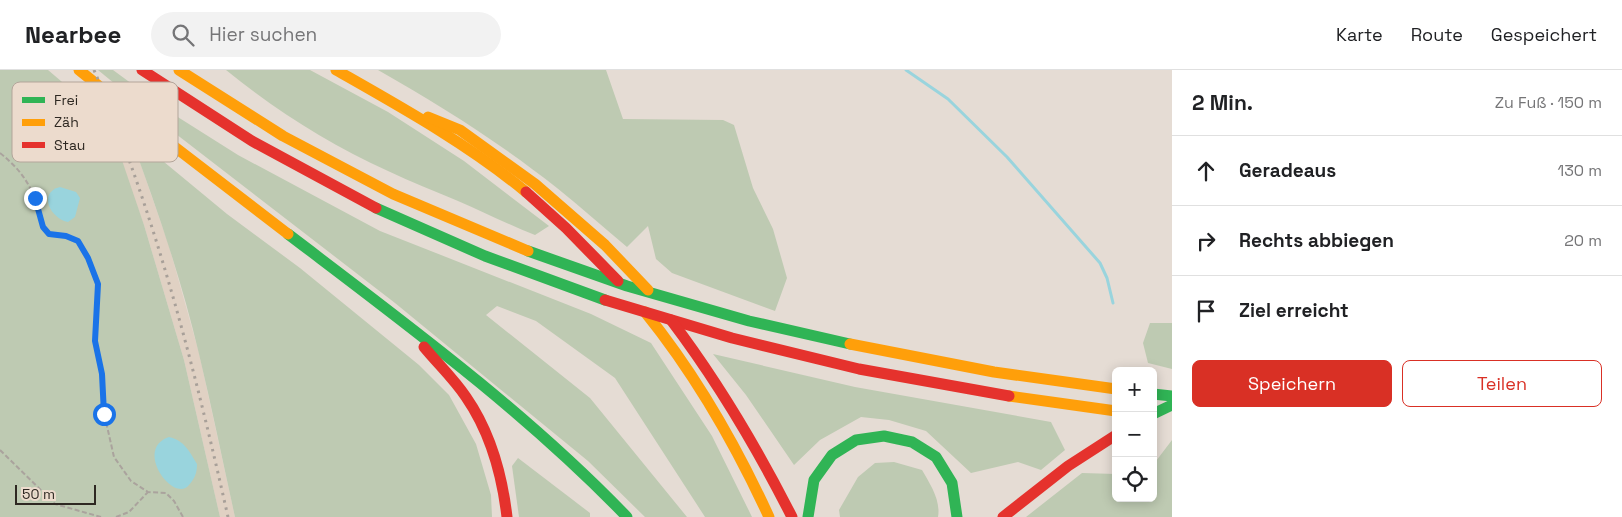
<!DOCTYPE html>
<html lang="de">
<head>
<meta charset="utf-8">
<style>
  body { margin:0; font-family:"Space Grotesk",sans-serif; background:#f2f2f2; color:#202124 }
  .controls { position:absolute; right:15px; bottom:15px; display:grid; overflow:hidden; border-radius:8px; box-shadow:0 2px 12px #0003 }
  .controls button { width:45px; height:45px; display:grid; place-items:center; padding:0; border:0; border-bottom:1px solid #e0e0e0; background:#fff; color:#202124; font:25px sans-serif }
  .scale { position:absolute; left:15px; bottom:12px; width:81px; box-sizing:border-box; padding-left:5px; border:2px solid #2e2822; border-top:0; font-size:14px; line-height:18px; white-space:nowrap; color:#2e2822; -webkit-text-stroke:4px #ecdbcd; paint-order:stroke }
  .stop { position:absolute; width:15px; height:15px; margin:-11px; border:4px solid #1a73e8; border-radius:50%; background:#fff }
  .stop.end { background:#1a73e8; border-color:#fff; box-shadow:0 1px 5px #0008 }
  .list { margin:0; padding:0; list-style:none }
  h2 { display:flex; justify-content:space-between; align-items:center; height:65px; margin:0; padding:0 20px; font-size:21px }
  h2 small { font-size:16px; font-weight:400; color:#757577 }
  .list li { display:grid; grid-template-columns:32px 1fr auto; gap:15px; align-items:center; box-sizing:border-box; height:70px; padding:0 20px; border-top:1px solid #e0e0e0 }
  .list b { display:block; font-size:19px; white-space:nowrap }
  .list em { font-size:16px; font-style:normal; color:#757577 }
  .actions { display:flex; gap:10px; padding:15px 20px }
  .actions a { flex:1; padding:11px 0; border:1px solid #d93025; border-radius:8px; text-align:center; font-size:18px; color:#d93025 }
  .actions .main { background:#d93025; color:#fff }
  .icon { flex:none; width:28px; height:28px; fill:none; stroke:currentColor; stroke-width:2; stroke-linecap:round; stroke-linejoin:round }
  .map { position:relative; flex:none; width:1172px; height:447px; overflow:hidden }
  header { display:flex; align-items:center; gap:30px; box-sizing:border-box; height:70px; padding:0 25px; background:#fff; border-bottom:1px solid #e0e0e0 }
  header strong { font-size:24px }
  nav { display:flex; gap:28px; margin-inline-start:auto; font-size:18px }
  .search { width:350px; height:45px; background:#f2f2f2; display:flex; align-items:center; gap:12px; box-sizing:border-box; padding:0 18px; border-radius:28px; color:#757577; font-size:19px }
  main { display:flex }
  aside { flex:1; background:#fff }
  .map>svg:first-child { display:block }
  .built { fill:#e0d1c3 }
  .green { fill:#becab2 }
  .water { fill:#99d4dd }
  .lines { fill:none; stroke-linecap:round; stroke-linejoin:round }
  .stream { stroke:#99d4dd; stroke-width:3 }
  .path { stroke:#aaa39d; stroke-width:2; stroke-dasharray:5 2.5; stroke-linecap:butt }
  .fast { stroke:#30b455; stroke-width:11 }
  .slow { stroke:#ff9f0a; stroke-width:11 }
  .jam { stroke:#e5322d; stroke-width:11 }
  .rail { stroke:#a8a099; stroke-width:3; stroke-dasharray:2.5 5; stroke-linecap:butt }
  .route { stroke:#1a73e8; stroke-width:6 }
  .key { fill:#ecdbcd; stroke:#b3a59a; stroke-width:1 }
  .key-label { font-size:14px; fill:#2e2822 }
</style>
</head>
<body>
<header>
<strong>Nearbee</strong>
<div class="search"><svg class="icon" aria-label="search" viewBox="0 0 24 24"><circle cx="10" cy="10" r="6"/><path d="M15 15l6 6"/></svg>Hier suchen</div>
<nav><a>Karte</a><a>Route</a><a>Gespeichert</a></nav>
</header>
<main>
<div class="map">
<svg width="1172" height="447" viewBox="0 0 1172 447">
  <rect width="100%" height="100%" fill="#e5dcd4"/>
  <!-- built -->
  <path class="built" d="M135,78L169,176L199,283L235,447H220L184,290L144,155L118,84Z"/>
  <!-- green -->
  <g class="green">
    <path d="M0,0H48L109,52L144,155L184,290L220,447H0Z"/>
    <path d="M98,0H113L173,44L238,85L380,161L591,244L651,273L712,366L752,447H705L615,308L536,251L497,236L486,245L590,328L687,447H645L588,391L395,233L176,64Z"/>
    <path d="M226,0H310L388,42L464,91L549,156L535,165C509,155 484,142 458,131C435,121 411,112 388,101C330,75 275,40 226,0Z"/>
    <path d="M378,0H606L623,49L723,50L734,55L753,118L773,159L787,208L775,241L672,203L656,189L648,156L627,177C603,157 581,137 557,118C500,73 440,35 378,0Z"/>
    <path d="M129,63L227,144L300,198L419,295L449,325L476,374L491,425L492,447H235C223,393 212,338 199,284C181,208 156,135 129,63Z"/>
    <path d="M1150,253H1172V299L1148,293L1143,273Z"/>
    <path d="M713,284L855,317L1051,352L1065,380L1041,400L1018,392L971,403L926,361L889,350L861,347L820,370L794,395L746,325Z"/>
    <path d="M1172,370V447H1026L1082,403L1116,404V428H1153V395Z"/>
    <path d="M518,388L590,443V447H519L512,396Z"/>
    <path d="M894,392L922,400C930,414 941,430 938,447H840L839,440L858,407L875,393Z"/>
  </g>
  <!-- water -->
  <g class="water">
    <path d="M60,117L76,122L80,128L75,147L68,152C51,149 37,123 60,117Z"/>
    <path d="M169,367C185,371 189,381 197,394C197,403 195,408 189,415C174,434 133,379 169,367Z"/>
  </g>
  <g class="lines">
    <!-- stream -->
    <path class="stream" d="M906,0L948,29L1007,87L1100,193L1107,208L1113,233"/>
    <!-- path -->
    <g class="path">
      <path d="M0,83C20,99 29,112 38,136C42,147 41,155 49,165L66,166L78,171L88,188L98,214L95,271L103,304L104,343L114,387L131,411L148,422L166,423L174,431L183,447"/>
      <path d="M0,380L55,434L101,447"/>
      <path d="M116,447L129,442L148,422"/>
    </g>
    <!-- fast -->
    <g class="fast">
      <path d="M376,138L485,186L605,230"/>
      <path d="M288,164C405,253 525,341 627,447"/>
      <path d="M528,181L627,216L749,251L850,274"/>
      <path d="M1153,324L1172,326"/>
      <path d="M1153,344L1172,335"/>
      <path d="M808,447L814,410L832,385L856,370L884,366L912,372L936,387L952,413L957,447"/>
    </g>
    <!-- slow -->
    <g class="slow">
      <path d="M79,0L167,71L288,164"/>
      <path d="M179,0L283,66L393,124L528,181"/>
      <path d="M336,0C401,37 468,74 526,122"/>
      <path d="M428,47L460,60L535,114L605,175L648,220"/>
      <path d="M645,242C696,305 735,373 769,447"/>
      <path d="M850,274L994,302L1116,319"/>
      <path d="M1009,326L1116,341"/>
    </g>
    <!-- jam -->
    <g class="jam">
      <path d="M142,0L252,71L376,138"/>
      <path d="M526,122L566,158L618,211"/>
      <path d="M605,230L732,268L859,299L1009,326"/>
      <path d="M671,250C718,312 757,378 792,447"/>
      <path d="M424,277C438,294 454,309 466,327C491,363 502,404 507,447"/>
      <path d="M1003,447L1068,396L1116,365"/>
    </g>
    <!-- rail -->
    <path class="rail" d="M94,0C155,144 194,295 228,447"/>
  </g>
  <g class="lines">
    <!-- route -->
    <path class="route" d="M35,128L43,157L49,164L66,166L78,171L88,188L98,214L95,271L102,304L104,344"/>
  </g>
  <!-- legend -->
  <rect x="12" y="12" width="166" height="80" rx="8" class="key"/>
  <rect x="22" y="27" width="23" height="6" fill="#30b455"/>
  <rect x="22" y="49" width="23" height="7" fill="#ff9f0a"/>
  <rect x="22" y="72" width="23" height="6" fill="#e5322d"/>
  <g class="key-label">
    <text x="54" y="35">Frei</text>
    <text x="54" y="57">Zäh</text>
    <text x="54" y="80">Stau</text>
  </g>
</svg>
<div class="controls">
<button>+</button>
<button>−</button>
<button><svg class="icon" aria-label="locate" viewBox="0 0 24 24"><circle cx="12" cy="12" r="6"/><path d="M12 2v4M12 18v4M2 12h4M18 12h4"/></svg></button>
</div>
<div class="scale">50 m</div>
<div class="stop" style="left:104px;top:344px"></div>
<div class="stop end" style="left:35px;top:128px"></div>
</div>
<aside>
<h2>2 Min.<small>Zu Fuß · 150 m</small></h2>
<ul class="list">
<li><svg class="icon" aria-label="ahead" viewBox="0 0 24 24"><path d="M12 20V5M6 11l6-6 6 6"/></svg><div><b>Geradeaus</b></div><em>130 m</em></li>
<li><svg class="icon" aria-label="right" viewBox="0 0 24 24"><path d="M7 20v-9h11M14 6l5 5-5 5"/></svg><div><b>Rechts abbiegen</b></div><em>20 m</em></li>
<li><svg class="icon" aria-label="arrive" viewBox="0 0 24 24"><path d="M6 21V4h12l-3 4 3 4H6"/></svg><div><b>Ziel erreicht</b></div></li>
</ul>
<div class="actions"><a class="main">Speichern</a><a>Teilen</a></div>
</aside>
</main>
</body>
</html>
